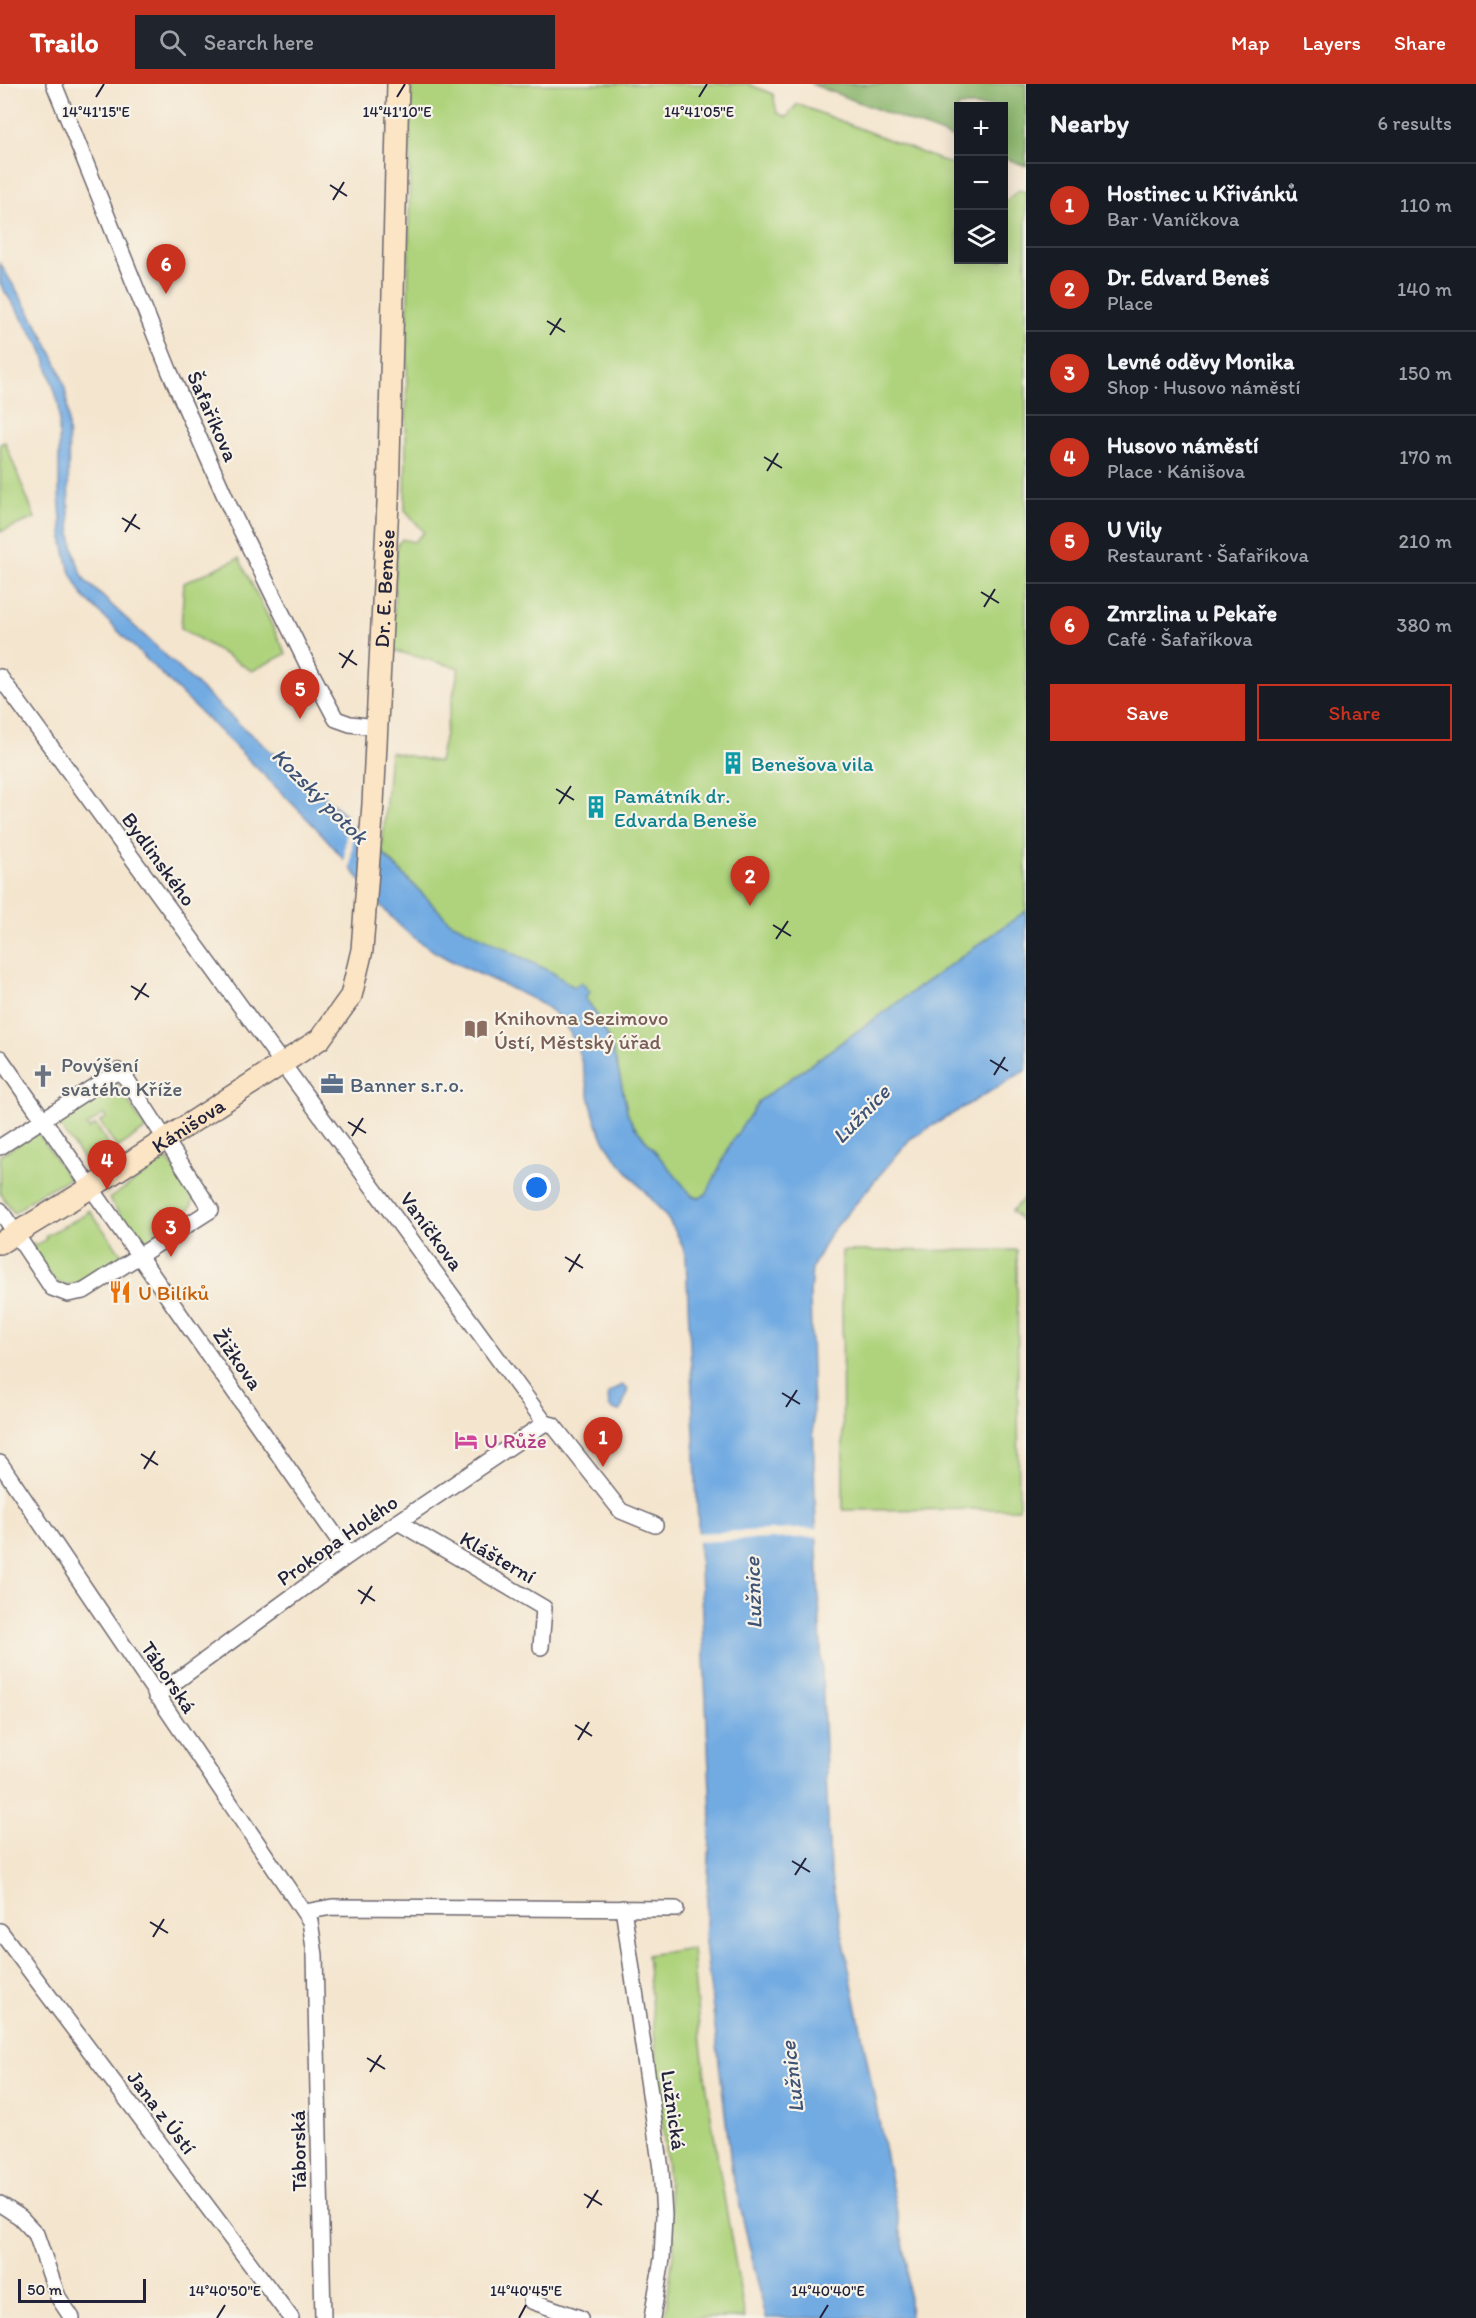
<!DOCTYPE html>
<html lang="en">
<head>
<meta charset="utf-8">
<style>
  body { margin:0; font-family:Itim,sans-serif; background:#20242c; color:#f1f3f6 }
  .controls { position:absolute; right:18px; top:18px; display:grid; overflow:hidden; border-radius:0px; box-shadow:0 3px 15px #0003 }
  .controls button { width:54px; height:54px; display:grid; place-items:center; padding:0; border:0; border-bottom:2px solid #363941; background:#171b24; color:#f1f3f6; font:30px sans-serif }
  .scale { position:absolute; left:18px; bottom:15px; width:128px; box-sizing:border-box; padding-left:6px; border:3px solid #22223b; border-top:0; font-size:16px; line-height:21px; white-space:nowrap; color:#22223b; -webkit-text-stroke:4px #f7f3e8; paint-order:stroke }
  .you { position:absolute; left:537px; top:1104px; width:21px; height:21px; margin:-15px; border:4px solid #fff; border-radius:50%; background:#1a73e8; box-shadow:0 0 0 9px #1a73e833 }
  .badge { display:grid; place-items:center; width:39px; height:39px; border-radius:50%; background:#c8321e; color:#fff; font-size:20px; font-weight:700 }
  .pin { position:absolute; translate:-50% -50px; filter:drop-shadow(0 2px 3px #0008) }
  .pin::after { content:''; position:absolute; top:32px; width:21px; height:18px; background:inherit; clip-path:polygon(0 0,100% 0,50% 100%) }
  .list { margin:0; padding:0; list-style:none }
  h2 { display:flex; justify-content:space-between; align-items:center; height:78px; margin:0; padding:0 24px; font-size:26px }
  h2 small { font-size:20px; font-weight:400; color:#9ea1a6 }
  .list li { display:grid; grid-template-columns:39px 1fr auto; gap:18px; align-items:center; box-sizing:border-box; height:84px; padding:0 24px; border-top:2px solid #363941 }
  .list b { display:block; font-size:22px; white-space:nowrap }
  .list p { margin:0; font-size:20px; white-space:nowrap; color:#9ea1a6 }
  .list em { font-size:20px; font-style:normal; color:#9ea1a6 }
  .actions { display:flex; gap:12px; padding:18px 24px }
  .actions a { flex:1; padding:14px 0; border:2px solid #c8321e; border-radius:0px; text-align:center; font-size:21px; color:#c8321e }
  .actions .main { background:#c8321e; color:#fff }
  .icon { flex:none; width:33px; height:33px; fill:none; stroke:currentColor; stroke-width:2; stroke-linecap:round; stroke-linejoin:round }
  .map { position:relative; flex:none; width:1026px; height:2234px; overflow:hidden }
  header { display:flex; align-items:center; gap:36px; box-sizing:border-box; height:84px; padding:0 30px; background:#c8321e; color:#fff }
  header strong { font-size:28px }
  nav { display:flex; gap:33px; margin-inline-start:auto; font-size:21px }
  .search { width:420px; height:54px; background:#20242c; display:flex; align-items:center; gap:15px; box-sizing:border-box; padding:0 21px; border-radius:0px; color:#9ea1a6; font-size:22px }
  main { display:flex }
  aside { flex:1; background:#171b24 }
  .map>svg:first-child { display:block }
  .green { fill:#aed37c; stroke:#687a5c; stroke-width:1.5 }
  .forest { fill:#8ab56c; stroke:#566c54; stroke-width:1.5 }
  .water { fill:#72abe2; stroke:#4a668e; stroke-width:1.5 }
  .pier { fill:#f4e5ce }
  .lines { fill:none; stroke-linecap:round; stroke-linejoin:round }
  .street-casing { stroke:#6c666e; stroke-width:18 }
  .secondary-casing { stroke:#6c666e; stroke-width:24 }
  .street { stroke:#fff; stroke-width:15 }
  .secondary { stroke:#fce5c4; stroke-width:21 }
  .ticks { fill:none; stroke:#22223b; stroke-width:2 }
  .labels { text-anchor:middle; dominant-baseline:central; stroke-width:4.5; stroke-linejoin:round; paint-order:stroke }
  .street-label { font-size:21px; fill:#22223b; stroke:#f7f3e8 }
  .culture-label { font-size:21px; fill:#0d838f; stroke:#f7f3e8; text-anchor:start }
  .education-label { font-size:21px; fill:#785e54; stroke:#f7f3e8; text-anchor:start }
  .worship-label { font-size:21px; fill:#5b616d; stroke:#f7f3e8; text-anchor:start }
  .service-label { font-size:21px; fill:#4e5e75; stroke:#f7f3e8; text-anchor:start }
  .food-label { font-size:21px; fill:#c56008; stroke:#f7f3e8; text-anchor:start }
  .hotel-label { font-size:21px; fill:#b23c85; stroke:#f7f3e8; text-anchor:start }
  .water-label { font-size:22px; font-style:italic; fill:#3e5275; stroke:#f7f3e8 }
  .ticks-label { font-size:15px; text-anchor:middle; fill:#22223b; stroke:#f7f3e8; stroke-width:4.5; stroke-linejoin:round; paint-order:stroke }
</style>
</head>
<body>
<header>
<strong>Trailo</strong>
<div class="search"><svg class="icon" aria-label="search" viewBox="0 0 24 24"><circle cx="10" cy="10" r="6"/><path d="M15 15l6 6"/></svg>Search here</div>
<nav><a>Map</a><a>Layers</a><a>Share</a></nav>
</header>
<main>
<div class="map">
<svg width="1026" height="2234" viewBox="0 0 1026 2234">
  <rect width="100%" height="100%" fill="#f7f3e8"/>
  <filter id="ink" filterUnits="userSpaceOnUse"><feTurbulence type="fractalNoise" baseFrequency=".0167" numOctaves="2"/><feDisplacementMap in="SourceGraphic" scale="12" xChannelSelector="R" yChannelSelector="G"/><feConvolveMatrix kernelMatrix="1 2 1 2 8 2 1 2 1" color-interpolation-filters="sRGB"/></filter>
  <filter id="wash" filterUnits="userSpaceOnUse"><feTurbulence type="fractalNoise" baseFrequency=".008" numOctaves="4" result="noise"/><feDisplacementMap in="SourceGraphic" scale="24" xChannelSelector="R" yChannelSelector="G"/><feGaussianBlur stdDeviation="1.35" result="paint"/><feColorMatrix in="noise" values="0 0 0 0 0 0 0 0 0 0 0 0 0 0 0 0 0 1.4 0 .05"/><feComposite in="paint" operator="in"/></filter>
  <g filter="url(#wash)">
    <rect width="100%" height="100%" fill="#f4e5ce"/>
    <!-- green -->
    <g class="green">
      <path d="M411,0H748L773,10L777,29L787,33L797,20L958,83V176H1004V118L1019,106L1026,108V827L759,1017L707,1109L700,1114L690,1111L634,1042L628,1031C619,989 613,948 585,914L590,907L574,903L553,889L449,837L382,768L390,668L439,678L459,584L392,566L397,461L402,455L414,458L424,448L405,426Z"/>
      <path d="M5,358L35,434L0,448V360Z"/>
      <path d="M239,474L286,570L252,587L181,544L184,499Z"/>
      <path d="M115,997L146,1045L117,1064L100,1038L106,1034L104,1030L87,1042L89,1045L96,1041L112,1067L88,1082L56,1037Z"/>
      <path d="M38,1048L69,1095L39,1110L14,1129L0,1109V1071Z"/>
      <path d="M167,1075C174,1085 188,1098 192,1110C199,1132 157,1152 142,1162L109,1115Z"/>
      <path d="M1026,1112V1141L1012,1127Z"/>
      <path d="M89,1126L123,1172C109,1181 75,1208 59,1199C47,1193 38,1173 30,1161L34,1159L36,1162L46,1155L45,1152L85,1131Z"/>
      <path d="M1017,1166L1019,1425L843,1426L842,1167Z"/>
      <path d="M692,1864C700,1988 724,2111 745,2234H665L674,2162L647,1871Z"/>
    </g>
    <!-- forest -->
    <path class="forest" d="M811,0H1026V82L1004,74V22H958V56Z"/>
    <!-- water -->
    <g class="water">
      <path d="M0,179C20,214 60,271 66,310C74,363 58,450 85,496L240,641L339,725L449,837L553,889L574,903L581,898L590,908L585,914C613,948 619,989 628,1031L634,1042L693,1113L700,1114L707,1109L731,1059L759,1017L1026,827V986L910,1055L830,1150L812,1184L810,1209L815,1415L830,1788L907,2179L910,2234H766L732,2088L705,1859L711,1730L686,1174C674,1123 623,1096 601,1050C583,1012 589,966 559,934C546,920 528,913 512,905C477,888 437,874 407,848C373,818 350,779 319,747C242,667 161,591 83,512L69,485L63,459L59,411V321L42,265L0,200Z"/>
      <path d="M622,1301L628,1305L621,1327L613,1326L609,1322L608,1310Z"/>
    </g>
    <!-- pier -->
    <g class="pier">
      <path d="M347,729L354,735L350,789L344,781Z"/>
      <path d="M819,1444V1453L696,1458L695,1449Z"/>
    </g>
  </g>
  <g filter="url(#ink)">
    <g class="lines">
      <!-- street casing -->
      <g class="street-casing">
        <g id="street">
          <path d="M54,0L169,286L231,426L312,590L336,635L350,640L376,643"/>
          <path d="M0,593L545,1339"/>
          <path d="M0,974L349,1471"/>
          <path d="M0,1063L118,987L126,994L211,1126L84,1207L68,1210L52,1204L0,1126"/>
          <path d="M545,1339L553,1341L621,1427L655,1441"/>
          <path d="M0,1379L310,1837L315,1871L323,2234"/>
          <path d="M398,1438L544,1524L541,1563"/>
          <path d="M156,1612L349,1471L545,1339"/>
          <path d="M623,1824L661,2085L664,2131L662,2175L652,2234"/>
          <path d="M305,1828L332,1823L676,1825"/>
          <path d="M0,1847L291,2234"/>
          <path d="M0,2120L20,2133L36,2150L58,2213L72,2234"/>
          <path d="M531,2217L580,2234"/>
        </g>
      </g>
      <!-- secondary casing -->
      <g class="secondary-casing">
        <g id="secondary">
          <path id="s1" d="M0,1159L92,1103L320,955L351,912L362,866L373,720L388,419L398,0"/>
        </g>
      </g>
      <!-- street -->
      <use href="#street" class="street"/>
      <!-- secondary -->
      <use href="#secondary" class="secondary"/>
    </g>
  </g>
  <!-- ticks -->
  <path class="ticks" d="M96,13L104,0M397,13L405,0M699,13L707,0M330,101L347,112M333,116L344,98M547,237L565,248M550,251L561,234M764,373L782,384M767,387L778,369M122,434L140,445M125,448L136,430M981,508L999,519M984,523L995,505M339,569L357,581M342,584L353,566M556,705L574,716M559,720L571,702M773,841L791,852M776,855L788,837M131,902L149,913M135,916L146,899M990,976L1008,987M994,991L1005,973M348,1038L366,1049M352,1052L363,1034M565,1173L583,1184M569,1188L580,1170M782,1309L800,1320M786,1323L797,1306M141,1370L158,1381M144,1385L155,1367M358,1506L375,1517M361,1520L372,1502M575,1641L592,1652M578,1656L589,1638M792,1777L810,1788M795,1791L806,1774M150,1838L168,1849M153,1853L164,1835M367,1974L385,1985M370,1988L381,1971M584,2110L602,2121M587,2124L598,2106M217,2234L225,2221M519,2234L526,2221M820,2234L828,2221"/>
  <!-- icons -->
  <defs>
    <g id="building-bare" transform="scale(1.8)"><path d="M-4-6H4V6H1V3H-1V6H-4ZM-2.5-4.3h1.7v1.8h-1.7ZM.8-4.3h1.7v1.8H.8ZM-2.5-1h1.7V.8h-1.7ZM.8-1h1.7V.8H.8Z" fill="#0f9aa8" stroke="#f7f3e8" stroke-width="2.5" paint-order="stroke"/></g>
    <g id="library-bare" transform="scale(1.8)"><path d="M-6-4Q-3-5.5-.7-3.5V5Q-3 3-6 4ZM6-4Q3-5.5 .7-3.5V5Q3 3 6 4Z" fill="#8d6e63" stroke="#f7f3e8" stroke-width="2.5" paint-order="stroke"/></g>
    <g id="church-bare" transform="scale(1.8)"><path d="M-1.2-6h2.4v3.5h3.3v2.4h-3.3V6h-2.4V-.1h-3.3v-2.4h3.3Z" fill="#6b7280" stroke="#f7f3e8" stroke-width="2.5" paint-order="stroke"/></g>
    <g id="office-bare" transform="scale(1.8)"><path d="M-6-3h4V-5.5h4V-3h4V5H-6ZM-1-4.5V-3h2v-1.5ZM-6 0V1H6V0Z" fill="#5c6f8a" stroke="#f7f3e8" stroke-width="2.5" paint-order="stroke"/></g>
    <g id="restaurant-bare" transform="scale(1.8)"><path d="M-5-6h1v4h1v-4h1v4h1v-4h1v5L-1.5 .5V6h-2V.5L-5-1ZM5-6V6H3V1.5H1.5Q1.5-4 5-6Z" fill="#e8710a" stroke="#f7f3e8" stroke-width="2.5" paint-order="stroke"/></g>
    <g id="hotel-bare" transform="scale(1.8)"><path d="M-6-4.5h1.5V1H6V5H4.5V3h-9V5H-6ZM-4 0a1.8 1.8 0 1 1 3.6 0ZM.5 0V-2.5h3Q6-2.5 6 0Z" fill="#d1479c" stroke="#f7f3e8" stroke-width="2.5" paint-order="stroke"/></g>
  </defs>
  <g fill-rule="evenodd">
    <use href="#building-bare" x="733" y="679"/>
    <use href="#building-bare" x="596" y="723"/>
    <use href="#library-bare" x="476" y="945"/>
    <use href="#church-bare" x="43" y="992"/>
    <use href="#office-bare" x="332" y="1000"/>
    <use href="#restaurant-bare" x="120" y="1208"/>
    <use href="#hotel-bare" x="466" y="1356"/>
  </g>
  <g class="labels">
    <!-- street labels -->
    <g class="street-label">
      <text transform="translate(213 332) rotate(66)">Šafaříkova</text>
      <text stroke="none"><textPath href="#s1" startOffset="842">Dr. E. Beneše</textPath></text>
      <text transform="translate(159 775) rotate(54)">Bydlinského</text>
      <text stroke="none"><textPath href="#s1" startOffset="222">Kánišova</textPath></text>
      <text transform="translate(432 1147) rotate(54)">Vaníčkova</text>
      <text transform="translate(238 1275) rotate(55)">Žižkova</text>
      <text transform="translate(337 1456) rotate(-35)">Prokopa Holého</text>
      <text transform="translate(498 1473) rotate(30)">Klášterní</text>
      <text transform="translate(169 1593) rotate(56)">Táborská</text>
      <text transform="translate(674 2026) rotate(82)">Lužnická</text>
      <text transform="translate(162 2028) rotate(53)">Jana z Ústí</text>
      <text transform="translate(298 2067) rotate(-91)">Táborská</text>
    </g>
    <!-- culture labels -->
    <g class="culture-label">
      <text x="751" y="679">Benešova vila</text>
      <text x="614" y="711">Památník dr.<tspan x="614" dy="24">Edvarda Beneše</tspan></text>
    </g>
    <!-- education labels -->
    <g class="education-label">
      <text x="494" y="933">Knihovna Sezimovo<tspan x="494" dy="24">Ústí, Městský úřad</tspan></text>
    </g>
    <!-- worship labels -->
    <g class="worship-label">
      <text x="61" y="980">Povýšení<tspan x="61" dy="24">svatého Kříže</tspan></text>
    </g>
    <!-- service labels -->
    <g class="service-label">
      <text x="350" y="1000">Banner s.r.o.</text>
    </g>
    <!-- food labels -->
    <g class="food-label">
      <text x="138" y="1208">U Bilíků</text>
    </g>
    <!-- hotel labels -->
    <g class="hotel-label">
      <text x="484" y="1356">U Růže</text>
    </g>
    <!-- water labels -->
    <g class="water-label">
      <text transform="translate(320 712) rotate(45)">Kozský potok</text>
      <text transform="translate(861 1030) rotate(-46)">Lužnice</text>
      <text transform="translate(753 1509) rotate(-92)">Lužnice</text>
      <text transform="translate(792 1993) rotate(-97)">Lužnice</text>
    </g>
  </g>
  <g class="ticks-label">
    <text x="96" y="33">14°41'15"E</text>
    <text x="397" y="33">14°41'10"E</text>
    <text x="699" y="33">14°41'05"E</text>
    <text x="225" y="2212">14°40'50"E</text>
    <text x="526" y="2212">14°40'45"E</text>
    <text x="828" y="2212">14°40'40"E</text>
  </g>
</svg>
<div class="controls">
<button>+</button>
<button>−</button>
<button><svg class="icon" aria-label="layers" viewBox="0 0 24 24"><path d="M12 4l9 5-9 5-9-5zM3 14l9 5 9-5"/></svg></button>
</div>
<div class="scale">50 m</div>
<div class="you"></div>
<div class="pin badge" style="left:603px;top:1383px">1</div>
<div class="pin badge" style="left:750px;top:822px">2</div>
<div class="pin badge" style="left:171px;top:1173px">3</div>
<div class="pin badge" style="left:107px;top:1106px">4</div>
<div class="pin badge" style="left:300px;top:635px">5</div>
<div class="pin badge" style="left:166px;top:210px">6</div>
</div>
<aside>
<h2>Nearby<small>6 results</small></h2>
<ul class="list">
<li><span class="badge">1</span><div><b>Hostinec u Křivánků</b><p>Bar · Vaníčkova</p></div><em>110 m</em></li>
<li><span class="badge">2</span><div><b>Dr. Edvard Beneš</b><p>Place</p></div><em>140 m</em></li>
<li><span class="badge">3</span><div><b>Levné oděvy Monika</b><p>Shop · Husovo náměstí</p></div><em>150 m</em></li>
<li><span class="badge">4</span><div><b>Husovo náměstí</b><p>Place · Kánišova</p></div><em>170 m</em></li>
<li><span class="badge">5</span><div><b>U Vily</b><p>Restaurant · Šafaříkova</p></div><em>210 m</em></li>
<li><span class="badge">6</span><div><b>Zmrzlina u Pekaře</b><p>Café · Šafaříkova</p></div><em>380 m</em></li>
</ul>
<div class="actions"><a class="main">Save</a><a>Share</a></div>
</aside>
</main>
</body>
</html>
